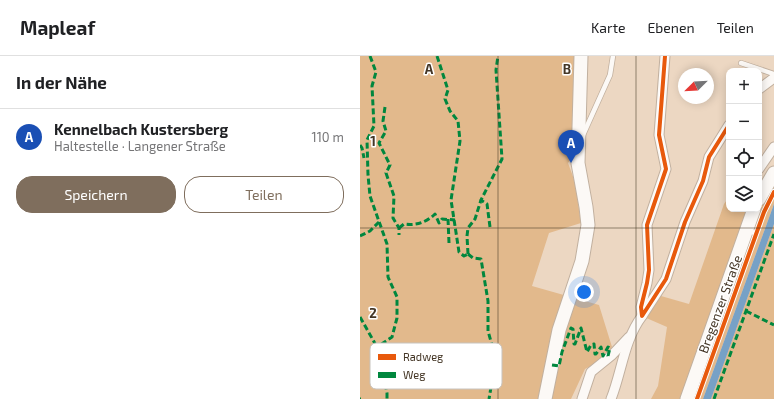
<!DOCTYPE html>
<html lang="de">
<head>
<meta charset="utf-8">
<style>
  body { margin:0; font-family:"Exo 2",sans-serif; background:#f6f6f6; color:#202124 }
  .controls { position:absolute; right:12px; top:12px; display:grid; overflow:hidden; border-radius:8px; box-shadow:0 2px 10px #0003 }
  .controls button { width:36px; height:36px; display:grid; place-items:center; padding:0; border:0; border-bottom:1px solid #e0e0e0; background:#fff; color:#202124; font:20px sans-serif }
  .compass { position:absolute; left:318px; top:12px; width:36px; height:36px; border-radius:50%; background:#fff; box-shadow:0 2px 10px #0003; rotate:246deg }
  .you { position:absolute; left:224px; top:236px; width:14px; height:14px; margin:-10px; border:3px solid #fff; border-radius:50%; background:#1a73e8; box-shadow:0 0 0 6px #1a73e833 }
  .badge { display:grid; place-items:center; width:26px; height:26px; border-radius:50%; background:#7f6e5d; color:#fff; font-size:13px; font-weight:700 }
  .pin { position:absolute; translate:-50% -33px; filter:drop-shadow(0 1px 2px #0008) }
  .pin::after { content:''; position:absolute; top:21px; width:14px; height:12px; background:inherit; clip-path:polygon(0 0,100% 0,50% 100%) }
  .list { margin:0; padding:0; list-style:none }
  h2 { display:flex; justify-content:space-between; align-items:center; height:52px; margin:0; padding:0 16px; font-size:17px }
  h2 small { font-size:13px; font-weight:400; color:#757577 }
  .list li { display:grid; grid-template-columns:26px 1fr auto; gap:12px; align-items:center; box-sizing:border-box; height:56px; padding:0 16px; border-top:1px solid #e0e0e0 }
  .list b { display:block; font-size:15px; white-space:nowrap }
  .list p { margin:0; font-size:13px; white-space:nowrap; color:#757577 }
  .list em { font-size:13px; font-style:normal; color:#757577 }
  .actions { display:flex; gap:8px; padding:12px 16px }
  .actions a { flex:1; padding:9px 0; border:1px solid #7f6e5d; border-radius:16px; text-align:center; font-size:14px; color:#7f6e5d }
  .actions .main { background:#7f6e5d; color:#fff }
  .icon { flex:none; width:22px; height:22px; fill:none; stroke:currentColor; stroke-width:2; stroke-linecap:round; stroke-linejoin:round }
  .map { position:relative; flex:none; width:414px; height:343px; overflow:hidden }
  header { display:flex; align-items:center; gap:24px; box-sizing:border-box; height:56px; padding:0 20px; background:#fff; border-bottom:1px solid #e0e0e0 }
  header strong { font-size:19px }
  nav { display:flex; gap:22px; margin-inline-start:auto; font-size:14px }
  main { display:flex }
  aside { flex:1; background:#fff }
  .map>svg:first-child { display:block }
  .green { fill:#e2b98c }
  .water { fill:#77a1c6 }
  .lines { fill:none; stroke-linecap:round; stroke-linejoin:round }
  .lane-casing { stroke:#c1b09f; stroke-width:6 }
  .street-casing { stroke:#c1b09f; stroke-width:11 }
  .secondary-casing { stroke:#c1b09f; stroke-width:15 }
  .lane { stroke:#fcf9f6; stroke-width:4.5 }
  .street { stroke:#fcf9f6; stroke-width:9 }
  .secondary { stroke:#fcf9f6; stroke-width:13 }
  .quiet { stroke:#00873e; stroke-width:3; stroke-dasharray:6 3; stroke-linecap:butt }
  .cycleway-casing { stroke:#fff; stroke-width:6 }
  .cycleway { stroke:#e8590c; stroke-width:4 }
  .grid { fill:none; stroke:#443626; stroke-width:1; stroke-opacity:0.55 }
  .labels { text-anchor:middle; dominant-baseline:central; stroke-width:3; stroke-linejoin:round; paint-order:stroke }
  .street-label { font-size:13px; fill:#443626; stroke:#fff }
  .key { fill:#fff; stroke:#c7c3be; stroke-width:1 }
  .key-label { font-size:11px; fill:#443626 }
  .grid-label { font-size:13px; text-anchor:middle; font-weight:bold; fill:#443626; stroke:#fff; stroke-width:3; stroke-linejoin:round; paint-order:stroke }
</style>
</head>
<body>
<header>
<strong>Mapleaf</strong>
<nav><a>Karte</a><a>Ebenen</a><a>Teilen</a></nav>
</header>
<main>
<aside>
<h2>In der Nähe<small></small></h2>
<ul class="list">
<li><span class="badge" style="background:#1a4fb4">A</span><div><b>Kennelbach Kustersberg</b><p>Haltestelle · Langener Straße</p></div><em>110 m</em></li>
</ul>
<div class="actions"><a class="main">Speichern</a><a>Teilen</a></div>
</aside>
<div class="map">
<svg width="414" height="343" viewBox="0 0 414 343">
  <rect width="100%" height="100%" fill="#ecd7c2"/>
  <!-- green -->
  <g class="green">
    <path d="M0,0H218L212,102L208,107L215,126L221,167L189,177L172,230L239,249L252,291L245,302L225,313L211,343H0Z"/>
    <path d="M414,123V148L343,343H330L399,151Z"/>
    <path d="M369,141V153H390L322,343H291L298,330L307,271L284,261L301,240L329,248L364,148Z"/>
    <path d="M414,168V343H351Z"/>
  </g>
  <!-- water -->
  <path class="water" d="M414,148V168L351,343H343Z"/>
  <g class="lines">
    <!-- lane casing -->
    <g class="lane-casing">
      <g id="lane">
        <path d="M381,7L414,18"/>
        <path d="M223,79L250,19L253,0"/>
        <path d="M387,173L396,178"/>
      </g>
    </g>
    <!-- street casing -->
    <g class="street-casing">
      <g id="street">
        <path d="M305,0L299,79L306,113L287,169L289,214L287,227L281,251L282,260L306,223L325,166L343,125L349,101L369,69"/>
        <path d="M399,33L414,22"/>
        <path d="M399,113L414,91"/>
        <path d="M222,343L231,316L252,299L269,281"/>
        <path d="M251,343C262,315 264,284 282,260"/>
      </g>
    </g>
    <!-- secondary casing -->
    <g class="secondary-casing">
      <g id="secondary">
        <path d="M399,143L414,117"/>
        <path d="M185,343L199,274L222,205L228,169L226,151L218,107L221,0"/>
        <path d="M327,343L394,153"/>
      </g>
    </g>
    <!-- lane -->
    <use href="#lane" class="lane"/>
    <!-- street -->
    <use href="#street" class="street"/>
    <!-- secondary -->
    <use href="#secondary" class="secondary"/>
    <!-- quiet -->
    <g class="quiet">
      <path d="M10,0L16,16L12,30L14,70L7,84L8,119L10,140L27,188L28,221L37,241V262L32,281L17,291"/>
      <path d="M77,0L88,34L85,43L90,55L98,65L100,85L91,144L99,196L104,200L108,198"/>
      <path d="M25,51L23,65L26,75L19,87L30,109L26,117L34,140L33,162L39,172V179"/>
      <path d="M0,89L2,92L4,102"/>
      <path d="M88,163L89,187"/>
      <path d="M130,171L127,148L121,144L142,103L136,14L138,0"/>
      <path d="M39,172L44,168C56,170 67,166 75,158L79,167L82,163L95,164"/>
      <path d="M0,180L10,175L19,166"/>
      <path d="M108,198L113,202L121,203L128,245V275L134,296V314L129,343"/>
      <path d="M108,198L107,180L108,172L115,163L121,144"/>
      <path d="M386,255L414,269"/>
      <path d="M0,261L17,291L27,337V343"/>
      <path d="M192,309L199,310L202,296L211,272L213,273L214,288H215L221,272L227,296L231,289L234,288L235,298H236L241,291L243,300L248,291L250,292L248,300L249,302"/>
      <path d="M0,343H1"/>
      <path d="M354,343L414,178"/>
    </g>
    <!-- cycleway casing -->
    <g class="cycleway-casing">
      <g id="cycleway">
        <path d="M305,0L299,79L306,113L287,169L289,214L287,227L281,251L282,260L306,223L325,166L343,125L349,101L369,69"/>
        <path d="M337,343L404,156L414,136"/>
      </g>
    </g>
    <!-- cycleway -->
    <use href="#cycleway" class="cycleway"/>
  </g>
  <!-- grid -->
  <path class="grid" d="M138,0V343M276,0V343M0,172H414"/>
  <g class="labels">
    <!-- street labels -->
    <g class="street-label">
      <text transform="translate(360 248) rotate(-70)">Bregenzer Straße</text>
    </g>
  </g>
  <!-- legend -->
  <rect x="10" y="287" width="132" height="46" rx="6" class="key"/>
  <rect x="18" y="298" width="18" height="6" fill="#e8590c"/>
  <rect x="18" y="316" width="18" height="6" fill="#00873e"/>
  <g class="key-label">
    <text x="43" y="305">Radweg</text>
    <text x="43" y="323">Weg</text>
  </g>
  <g class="grid-label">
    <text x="69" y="18">A</text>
    <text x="207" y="18">B</text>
    <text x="13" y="90">1</text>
    <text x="13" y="262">2</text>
  </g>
</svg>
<div class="controls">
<button>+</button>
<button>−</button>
<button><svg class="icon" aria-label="locate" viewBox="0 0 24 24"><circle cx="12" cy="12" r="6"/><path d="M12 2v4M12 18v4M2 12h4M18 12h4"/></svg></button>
<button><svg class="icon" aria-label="layers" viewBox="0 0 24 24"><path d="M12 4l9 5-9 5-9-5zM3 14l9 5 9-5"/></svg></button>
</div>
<svg class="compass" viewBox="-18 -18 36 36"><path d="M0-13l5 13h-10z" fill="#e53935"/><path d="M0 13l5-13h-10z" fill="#757577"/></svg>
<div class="you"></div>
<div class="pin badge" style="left:211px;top:107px;background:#1a4fb4">A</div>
</div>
</main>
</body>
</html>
